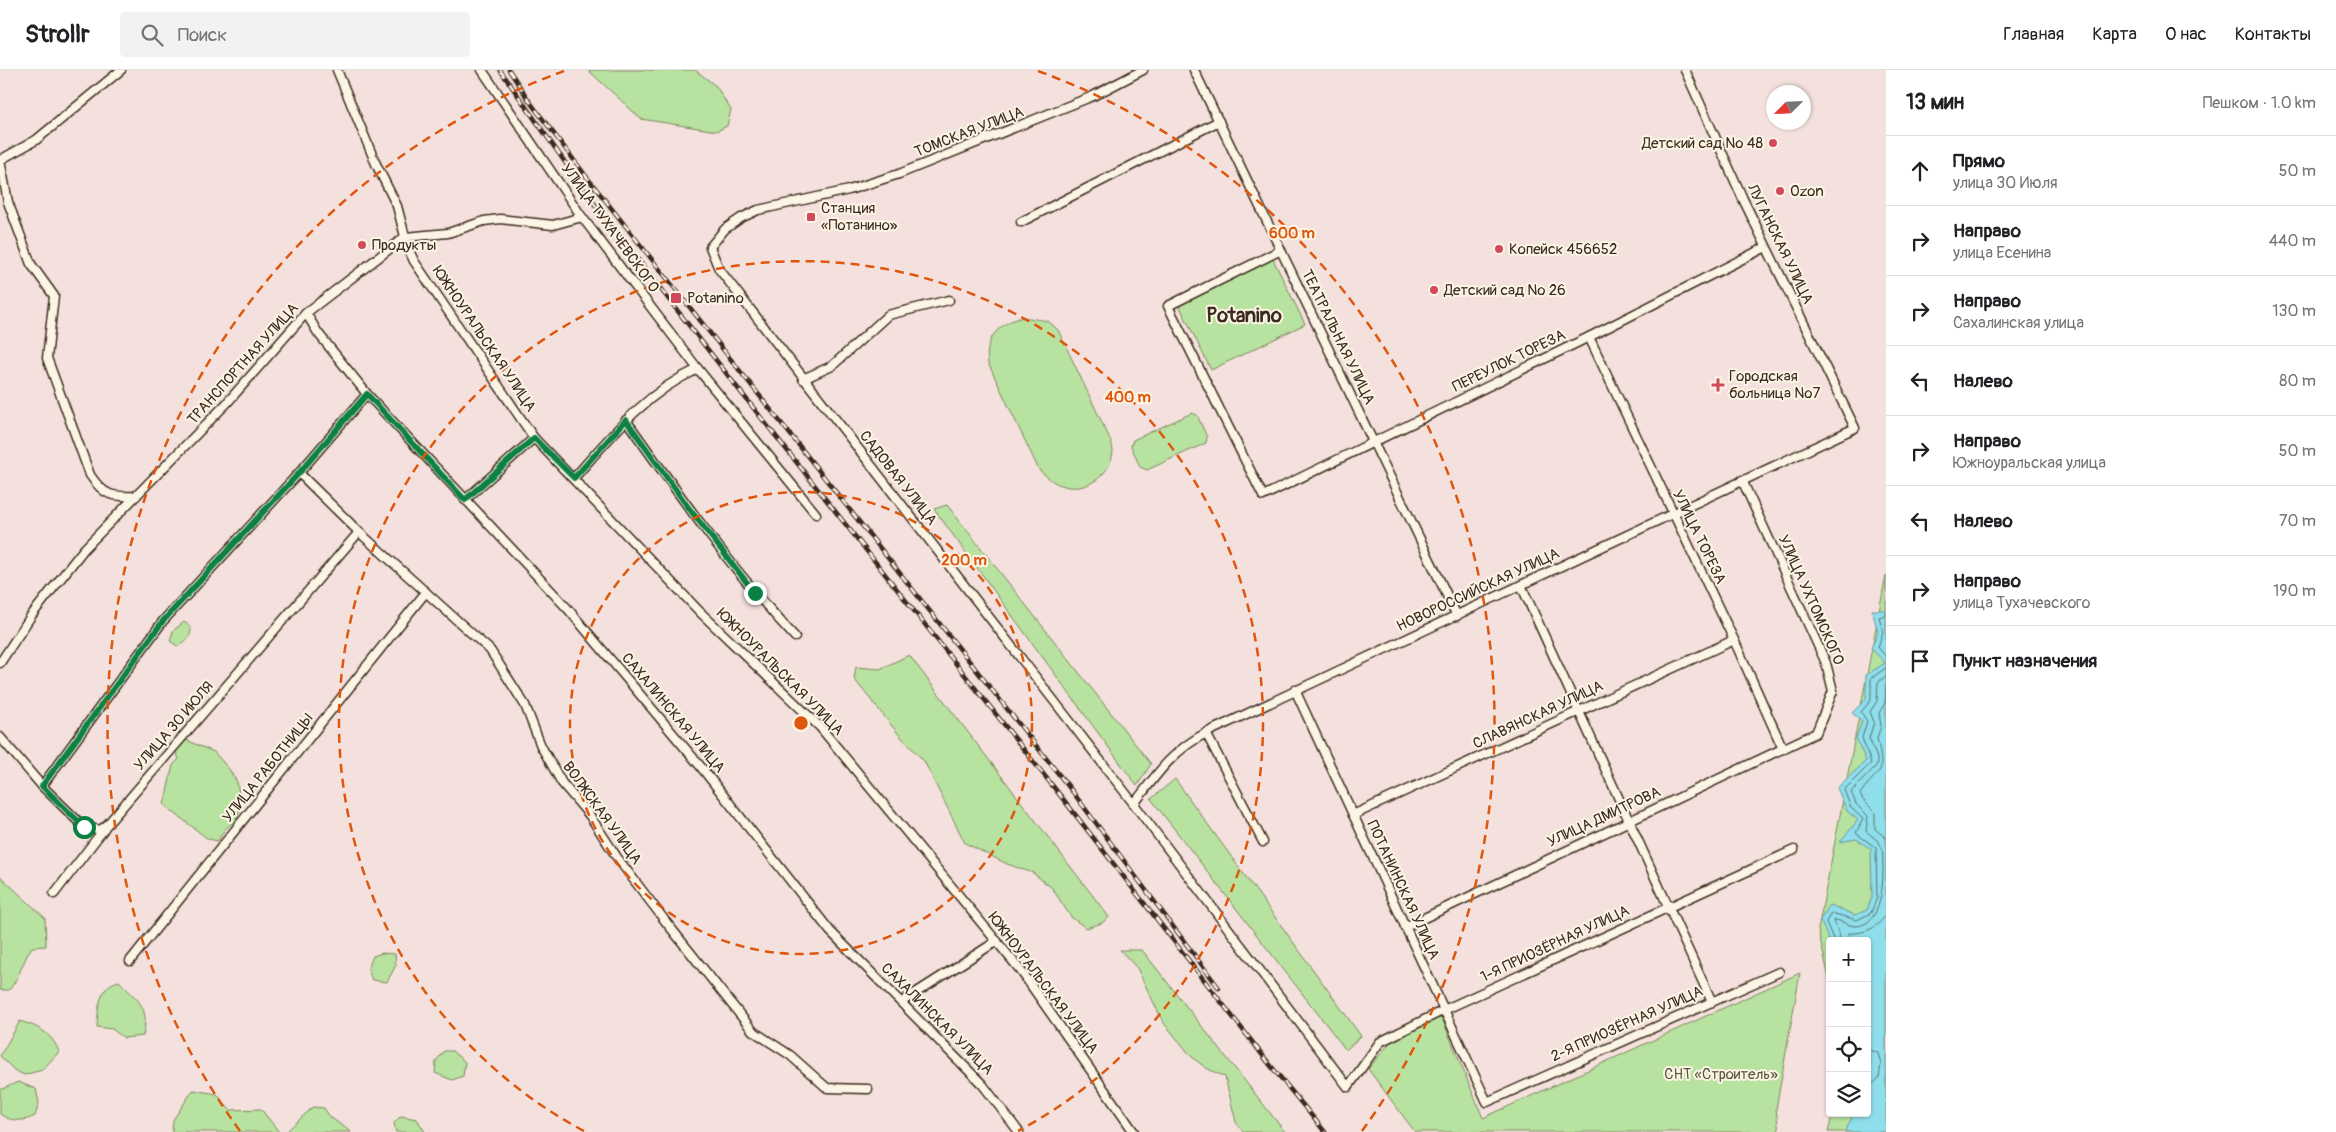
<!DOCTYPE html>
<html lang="ru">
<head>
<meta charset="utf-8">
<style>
  body { margin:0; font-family:Pangolin,sans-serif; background:#f2f2f2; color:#202124 }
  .controls { position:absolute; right:15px; bottom:15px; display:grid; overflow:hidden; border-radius:5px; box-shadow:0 1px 4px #0004 }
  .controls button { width:45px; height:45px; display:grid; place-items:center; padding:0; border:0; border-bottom:1px solid #e0e0e0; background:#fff; color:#202124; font:25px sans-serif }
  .compass { position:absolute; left:1766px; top:15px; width:45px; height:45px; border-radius:50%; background:#fff; box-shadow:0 1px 4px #0004; rotate:246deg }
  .stop { position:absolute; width:15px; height:15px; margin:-11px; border:4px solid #0b8043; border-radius:50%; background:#fff }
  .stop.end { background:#0b8043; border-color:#fff; box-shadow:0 1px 5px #0008 }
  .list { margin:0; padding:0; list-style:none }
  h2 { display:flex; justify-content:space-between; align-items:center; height:65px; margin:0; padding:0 20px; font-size:21px }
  h2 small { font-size:16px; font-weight:400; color:#757577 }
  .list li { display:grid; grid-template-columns:32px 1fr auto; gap:15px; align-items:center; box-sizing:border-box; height:70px; padding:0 20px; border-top:1px solid #e0e0e0 }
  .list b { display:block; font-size:19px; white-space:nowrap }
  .list p { margin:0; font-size:16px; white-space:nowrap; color:#757577 }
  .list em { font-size:16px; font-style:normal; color:#757577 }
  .icon { flex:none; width:28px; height:28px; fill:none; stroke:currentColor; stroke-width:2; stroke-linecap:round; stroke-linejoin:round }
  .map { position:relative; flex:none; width:1886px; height:1062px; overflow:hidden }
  header { display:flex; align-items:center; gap:30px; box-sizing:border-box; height:70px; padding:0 25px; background:#fff; border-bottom:1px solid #e0e0e0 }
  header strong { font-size:24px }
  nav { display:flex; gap:28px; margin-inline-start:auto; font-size:18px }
  .search { width:350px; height:45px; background:#f2f2f2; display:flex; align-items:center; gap:12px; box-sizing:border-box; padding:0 18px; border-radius:5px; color:#757577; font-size:19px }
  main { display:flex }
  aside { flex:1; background:#fff }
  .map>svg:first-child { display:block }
  .green { fill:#b8e29f; stroke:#7a865e }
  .water { fill:#8edeeb; stroke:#6d9699 }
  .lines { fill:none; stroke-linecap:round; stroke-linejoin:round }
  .shore { stroke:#5c7270; stroke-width:1 }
  .minor-casing { stroke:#3b2a1e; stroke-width:11 }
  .minor { stroke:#fcf5e5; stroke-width:8 }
  .rail-casing { stroke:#3b2a1e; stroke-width:4.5 }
  .rail { stroke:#fcf5e5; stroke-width:2.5; stroke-dasharray:8; stroke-linecap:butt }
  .route { stroke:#0b8043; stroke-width:6 }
  .ring { fill:none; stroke:#df570d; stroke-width:2.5; stroke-dasharray:9 6 }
  .poi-dot { fill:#d1495b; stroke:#fcf5e5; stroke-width:2 }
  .labels { text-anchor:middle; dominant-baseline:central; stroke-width:4; stroke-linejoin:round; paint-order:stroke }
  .street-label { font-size:15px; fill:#3b2a1e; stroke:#fcf5e5 }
  .poi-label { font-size:15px; fill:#3b2a1e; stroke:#fcf5e5; text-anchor:start }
  .park-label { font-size:15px; fill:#5a583e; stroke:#fcf5e5 }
  .district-label { font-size:20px; font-weight:bold; fill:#3b2a1e; stroke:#fcf5e5 }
  .centre { fill:#df570d; stroke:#fcf5e5; stroke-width:2.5 }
  .ring-label { font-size:15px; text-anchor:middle; font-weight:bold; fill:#df570d; stroke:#fcf5e5; stroke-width:4; stroke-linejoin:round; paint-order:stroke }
</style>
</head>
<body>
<header>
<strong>Strollr</strong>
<div class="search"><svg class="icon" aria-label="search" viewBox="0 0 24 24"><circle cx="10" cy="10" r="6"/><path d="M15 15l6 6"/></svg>Поиск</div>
<nav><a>Главная</a><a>Карта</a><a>О нас</a><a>Контакты</a></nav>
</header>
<main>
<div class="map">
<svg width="1886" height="1062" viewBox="0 0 1886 1062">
  <rect width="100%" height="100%" fill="#f4e0dd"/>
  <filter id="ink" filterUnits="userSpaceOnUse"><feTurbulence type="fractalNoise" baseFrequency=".02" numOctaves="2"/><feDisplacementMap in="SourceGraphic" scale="10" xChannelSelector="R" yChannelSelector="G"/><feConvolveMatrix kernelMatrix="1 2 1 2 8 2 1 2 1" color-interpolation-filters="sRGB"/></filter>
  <g filter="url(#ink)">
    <!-- green -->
    <g class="green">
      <path d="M588,0H695L716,16L731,40L727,56L717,61L641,49Z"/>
      <path d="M1273,189L1305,254L1211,300L1179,235Z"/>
      <path d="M1023,247L1048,251L1058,260L1109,367C1111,371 1113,377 1113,382C1110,406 1085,424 1061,415C1052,412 1046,406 1039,400L988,293C984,268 999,253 1023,247Z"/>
      <path d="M1192,343L1197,345L1207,367L1206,373L1147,400L1140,397L1131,376L1133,370Z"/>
      <path d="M947,435L1151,694L1137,716L934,439Z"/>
      <path d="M1886,505V1062H1828L1833,1043H1867V871H1830V912L1818,860Z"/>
      <path d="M184,552C198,559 188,572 177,576L170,571L173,561Z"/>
      <path d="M909,585L1109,847L1102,853L1086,858L1071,847L1052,818L1033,803L1007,794L965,773L924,691L901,667L854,609L856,597L880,599Z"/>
      <path d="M186,670L214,682L229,699L237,712L241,736L236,751L225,759L218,771L208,769L164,735L173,695L179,689L176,682Z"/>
      <path d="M1175,709L1361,966L1346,980L1151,729Z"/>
      <path d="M0,806L45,848L46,876L32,877C22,892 20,907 9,920H0Z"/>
      <path d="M1120,880H1142L1285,1062H1243L1236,1052L1225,1007L1206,998L1192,987L1163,952L1137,898Z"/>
      <path d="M382,883L395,884L396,895L387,912L372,910L368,899L373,886Z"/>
      <path d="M1800,903L1776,1039L1779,1062H1415L1368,999L1393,969L1441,946L1483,1048Z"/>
      <path d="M119,911C139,932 150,936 143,966L124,968L112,959L97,957C98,939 99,915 119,911Z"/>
      <path d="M20,951C39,957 52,963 59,982L42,1000L24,1005L14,1000L0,986Z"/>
      <path d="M444,981H452L465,992L463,1006L452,1010L435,1003L436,991Z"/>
      <path d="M18,1012L36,1019L39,1033L35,1046C23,1052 11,1052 0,1044V1020Z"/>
      <path d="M193,1020L217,1024L230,1040L261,1039L279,1062H172L173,1050Z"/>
      <path d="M313,1037L324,1038L330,1047L351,1062H286Z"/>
      <path d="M401,1046L417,1049L425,1062H396L394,1053Z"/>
    </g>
    <!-- water -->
    <path class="water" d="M1872,540H1886V1062H1845L1854,1043H1867V1013L1870,994L1867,966V871H1830V873L1820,850L1830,835L1855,845L1867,840L1872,827L1871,779L1856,769L1840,772L1858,750L1847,741L1837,718L1866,691L1856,668L1862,651L1852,643L1866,629V605L1885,593L1871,578L1878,562Z"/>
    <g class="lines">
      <!-- shore -->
      <g class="shore">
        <path d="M1886,545L1879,547L1883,562L1878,577L1886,587"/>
        <path d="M1886,615L1885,633L1879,643L1881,656L1877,668C1886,710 1880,695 1860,724L1863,730L1875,742V759L1886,768"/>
        <path d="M1834,871L1826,852L1831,843L1857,850L1871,843L1877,827L1876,778L1856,763L1863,749L1851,738L1844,720L1871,693L1862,668L1867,651L1861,642L1871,630V608L1886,598"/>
        <path d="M1841,871L1834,850C1841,850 1848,856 1856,856C1886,855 1884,800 1882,777L1878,771L1866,761L1868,746L1856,734L1851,722L1877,695V688L1869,668L1874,652L1870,642L1877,631L1878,612L1886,606"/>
        <path d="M1848,871V863C1864,864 1880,858 1886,843"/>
        <path d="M1867,979L1878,983L1881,994L1879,1008L1874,1013L1867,1014"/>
      </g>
      <!-- minor casing -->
      <g class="minor-casing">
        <g id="minor">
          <path d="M337,0L376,94L397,136L408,178L414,191L534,368L700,542L820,657L1021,901L1134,1062"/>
          <path d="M482,0L582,147L698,299L816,444"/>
          <path d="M1143,0L1093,26L899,104L849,120L758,140L741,148L725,159L710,177L719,199L1134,734L1348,1017L1380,972L1444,940L1794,780"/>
          <path d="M1194,0L1457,546"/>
          <path d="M0,90L8,132L31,194L54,226L47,288L90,405C104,426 112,427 136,426"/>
          <path d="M0,90L36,70L121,0"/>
          <path d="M1021,152L1219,51"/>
          <path d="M405,167L448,163L484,151L500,149L553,155L582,147"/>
          <path d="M1281,180L1168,236L1263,426L1589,267L1766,177"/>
          <path d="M306,243L318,263L367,324L568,539L701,697L830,861L983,1015L1019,1062"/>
          <path d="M1589,267L1734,570L1783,679"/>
          <path d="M803,309L832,296L888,245L949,230"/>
          <path d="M626,350C679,425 732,500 795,567"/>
          <path d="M299,403L359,462L490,580L525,635L541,676L562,713L590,746L618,789L666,852L753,961L790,985L827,1018L868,1019"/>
          <path d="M574,408C611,366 646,322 698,299"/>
          <path d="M465,430L534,368"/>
          <path d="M1521,515L1712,932"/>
          <path d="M0,593L31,546L84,479L226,334L306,243L405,167"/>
          <path d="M1295,620L1487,1032L1779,902"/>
          <path d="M1206,663L1263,772"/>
          <path d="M0,667L42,716L84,757L99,760L105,757L359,462"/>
          <path d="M42,716L163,551L299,403L367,324"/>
          <path d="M1134,734C1157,704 1172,681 1206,663L1855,358L1743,129L1685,0"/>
          <path d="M1353,745L1734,570"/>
          <path d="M54,824L104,759"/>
          <path d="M1405,857L1816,663L1833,621L1826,593L1742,410"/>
          <path d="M130,891L426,522"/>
          <path d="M903,931L997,871"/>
        </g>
      </g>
      <!-- minor -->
      <use href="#minor" class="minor"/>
      <!-- rail casing -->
      <g class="rail-casing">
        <g id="rail">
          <path d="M500,0L593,132L740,321L1067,734L1271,996L1325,1062"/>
          <path d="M509,0L530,32L586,106L1072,721L1219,918"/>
        </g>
      </g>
      <!-- rail -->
      <use href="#rail" class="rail"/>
    </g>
  </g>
  <g class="lines" filter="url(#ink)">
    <!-- route -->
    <path class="route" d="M84,757L42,716L163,551L299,403L367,324L465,430L534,368L574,408L626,350L688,437L755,523"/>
  </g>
  <!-- distance rings -->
  <g class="ring">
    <circle cx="801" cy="653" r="231"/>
    <path d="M584 1061A462 462 0 1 1 1018 1061"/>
    <path d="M240 1061A694 694 0 0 1 564 1M1038 1A694 694 0 0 1 1362 1061"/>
  </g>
  <!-- markers -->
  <g class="poi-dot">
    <circle cx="1773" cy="73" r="5"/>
    <circle cx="1780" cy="121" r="5"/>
    <rect x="806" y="142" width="10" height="10" rx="2.5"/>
    <circle cx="362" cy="175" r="5"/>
    <circle cx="1499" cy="179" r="5"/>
    <circle cx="1434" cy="220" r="5"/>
    <rect x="670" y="222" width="12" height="12" rx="2.5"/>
    <path d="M1715.5 307.5h5v5h5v5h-5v5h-5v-5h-5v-5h5z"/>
  </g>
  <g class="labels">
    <!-- street labels -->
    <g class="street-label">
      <text transform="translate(969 62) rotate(-21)">ТОМСКАЯ УЛИЦА</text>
      <text transform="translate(610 158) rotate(54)">УЛИЦА ТУХАЧЕВСКОГО</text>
      <text transform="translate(1780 174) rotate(64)">ЛУГАНСКАЯ УЛИЦА</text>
      <text transform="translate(1338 267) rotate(64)">ТЕАТРАЛЬНАЯ УЛИЦА</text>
      <text transform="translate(484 269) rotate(56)">ЮЖНОУРАЛЬСКАЯ УЛИЦА</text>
      <text transform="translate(1509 291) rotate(-26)">ПЕРЕУЛОК ТОРЕЗА</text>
      <text transform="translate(243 294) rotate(-48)">ТРАНСПОРТНАЯ УЛИЦА</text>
      <text transform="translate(898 408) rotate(52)">САДОВАЯ УЛИЦА</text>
      <text transform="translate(1699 467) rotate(64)">УЛИЦА ТОРЕЗА</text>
      <text transform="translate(1478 520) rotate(-25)">НОВОРОССИЙСКАЯ УЛИЦА</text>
      <text transform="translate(1811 530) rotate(66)">УЛИЦА УХТОМСКОГО</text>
      <text transform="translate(780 602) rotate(45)">ЮЖНОУРАЛЬСКАЯ УЛИЦА</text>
      <text transform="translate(673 643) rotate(50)">САХАЛИНСКАЯ УЛИЦА</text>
      <text transform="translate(1538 645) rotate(-25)">СЛАВЯНСКАЯ УЛИЦА</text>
      <text transform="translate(174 656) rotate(-49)">УЛИЦА 30 ИЮЛЯ</text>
      <text transform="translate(268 698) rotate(-51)">УЛИЦА РАБОТНИЦЫ</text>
      <text transform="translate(602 743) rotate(54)">ВОЛЖСКАЯ УЛИЦА</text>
      <text transform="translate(1604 747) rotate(-25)">УЛИЦА ДМИТРОВА</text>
      <text transform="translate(1403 820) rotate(65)">ПОТАНИНСКАЯ УЛИЦА</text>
      <text transform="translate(1555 874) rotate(-25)">1-Я ПРИОЗЁРНАЯ УЛИЦА</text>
      <text transform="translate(1043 913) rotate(53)">ЮЖНОУРАЛЬСКАЯ УЛИЦА</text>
      <text transform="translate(937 949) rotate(45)">САХАЛИНСКАЯ УЛИЦА</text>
      <text transform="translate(1627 954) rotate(-24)">2-Я ПРИОЗЁРНАЯ УЛИЦА</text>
    </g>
    <!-- poi labels -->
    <g class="poi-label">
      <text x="1763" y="73" text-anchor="end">Детский сад № 48</text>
      <text x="1790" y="121">Ozon</text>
      <text x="821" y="138">Станция<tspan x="821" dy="17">«Потанино»</tspan></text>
      <text x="372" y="175">Продукты</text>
      <text x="1509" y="179">Копейск 456652</text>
      <text x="1444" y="220">Детский сад № 26</text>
      <text x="687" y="228">Potanino</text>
      <text x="1729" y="306">Городская<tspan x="1729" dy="17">больница №7</tspan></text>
    </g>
    <!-- park labels -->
    <g class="park-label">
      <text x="1721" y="1004">СНТ «Строитель»</text>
    </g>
    <!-- district labels -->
    <g class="district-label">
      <text x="1244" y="245">Potanino</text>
    </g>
  </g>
  <circle cx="801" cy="653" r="8" class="centre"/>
  <g class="ring-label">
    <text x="1292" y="168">600 m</text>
    <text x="1128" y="332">400 m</text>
    <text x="964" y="495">200 m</text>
  </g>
</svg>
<div class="controls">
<button>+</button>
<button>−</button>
<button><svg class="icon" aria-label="locate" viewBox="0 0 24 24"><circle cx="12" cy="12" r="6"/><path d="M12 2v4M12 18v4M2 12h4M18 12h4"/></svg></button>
<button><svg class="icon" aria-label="layers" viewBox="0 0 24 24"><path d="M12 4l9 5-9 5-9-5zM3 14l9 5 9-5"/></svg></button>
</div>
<svg class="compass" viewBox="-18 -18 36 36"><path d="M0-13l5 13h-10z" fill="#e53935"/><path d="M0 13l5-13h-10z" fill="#757577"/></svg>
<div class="stop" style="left:84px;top:757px"></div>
<div class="stop end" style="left:755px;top:523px"></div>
</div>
<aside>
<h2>13 мин<small>Пешком · 1.0 km</small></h2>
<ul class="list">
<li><svg class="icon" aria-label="ahead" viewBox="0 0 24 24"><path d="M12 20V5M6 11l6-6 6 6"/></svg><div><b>Прямо</b><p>улица 30 Июля</p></div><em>50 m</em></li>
<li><svg class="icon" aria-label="right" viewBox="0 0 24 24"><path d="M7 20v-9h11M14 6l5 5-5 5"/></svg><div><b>Направо</b><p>улица Есенина</p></div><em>440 m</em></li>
<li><svg class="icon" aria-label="right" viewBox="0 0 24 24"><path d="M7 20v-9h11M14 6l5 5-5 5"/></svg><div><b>Направо</b><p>Сахалинская улица</p></div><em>130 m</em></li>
<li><svg class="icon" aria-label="left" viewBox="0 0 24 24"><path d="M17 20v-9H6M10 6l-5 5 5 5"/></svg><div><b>Налево</b></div><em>80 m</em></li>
<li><svg class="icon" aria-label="right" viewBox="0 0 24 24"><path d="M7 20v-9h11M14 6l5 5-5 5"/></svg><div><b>Направо</b><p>Южноуральская улица</p></div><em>50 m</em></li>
<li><svg class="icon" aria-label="left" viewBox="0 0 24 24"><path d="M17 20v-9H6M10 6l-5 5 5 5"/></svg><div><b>Налево</b></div><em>70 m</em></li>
<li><svg class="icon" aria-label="right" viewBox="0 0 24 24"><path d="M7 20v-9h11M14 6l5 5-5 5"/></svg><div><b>Направо</b><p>улица Тухачевского</p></div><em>190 m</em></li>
<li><svg class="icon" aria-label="arrive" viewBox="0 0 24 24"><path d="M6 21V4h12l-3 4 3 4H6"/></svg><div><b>Пункт назначения</b></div></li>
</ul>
</aside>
</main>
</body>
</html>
